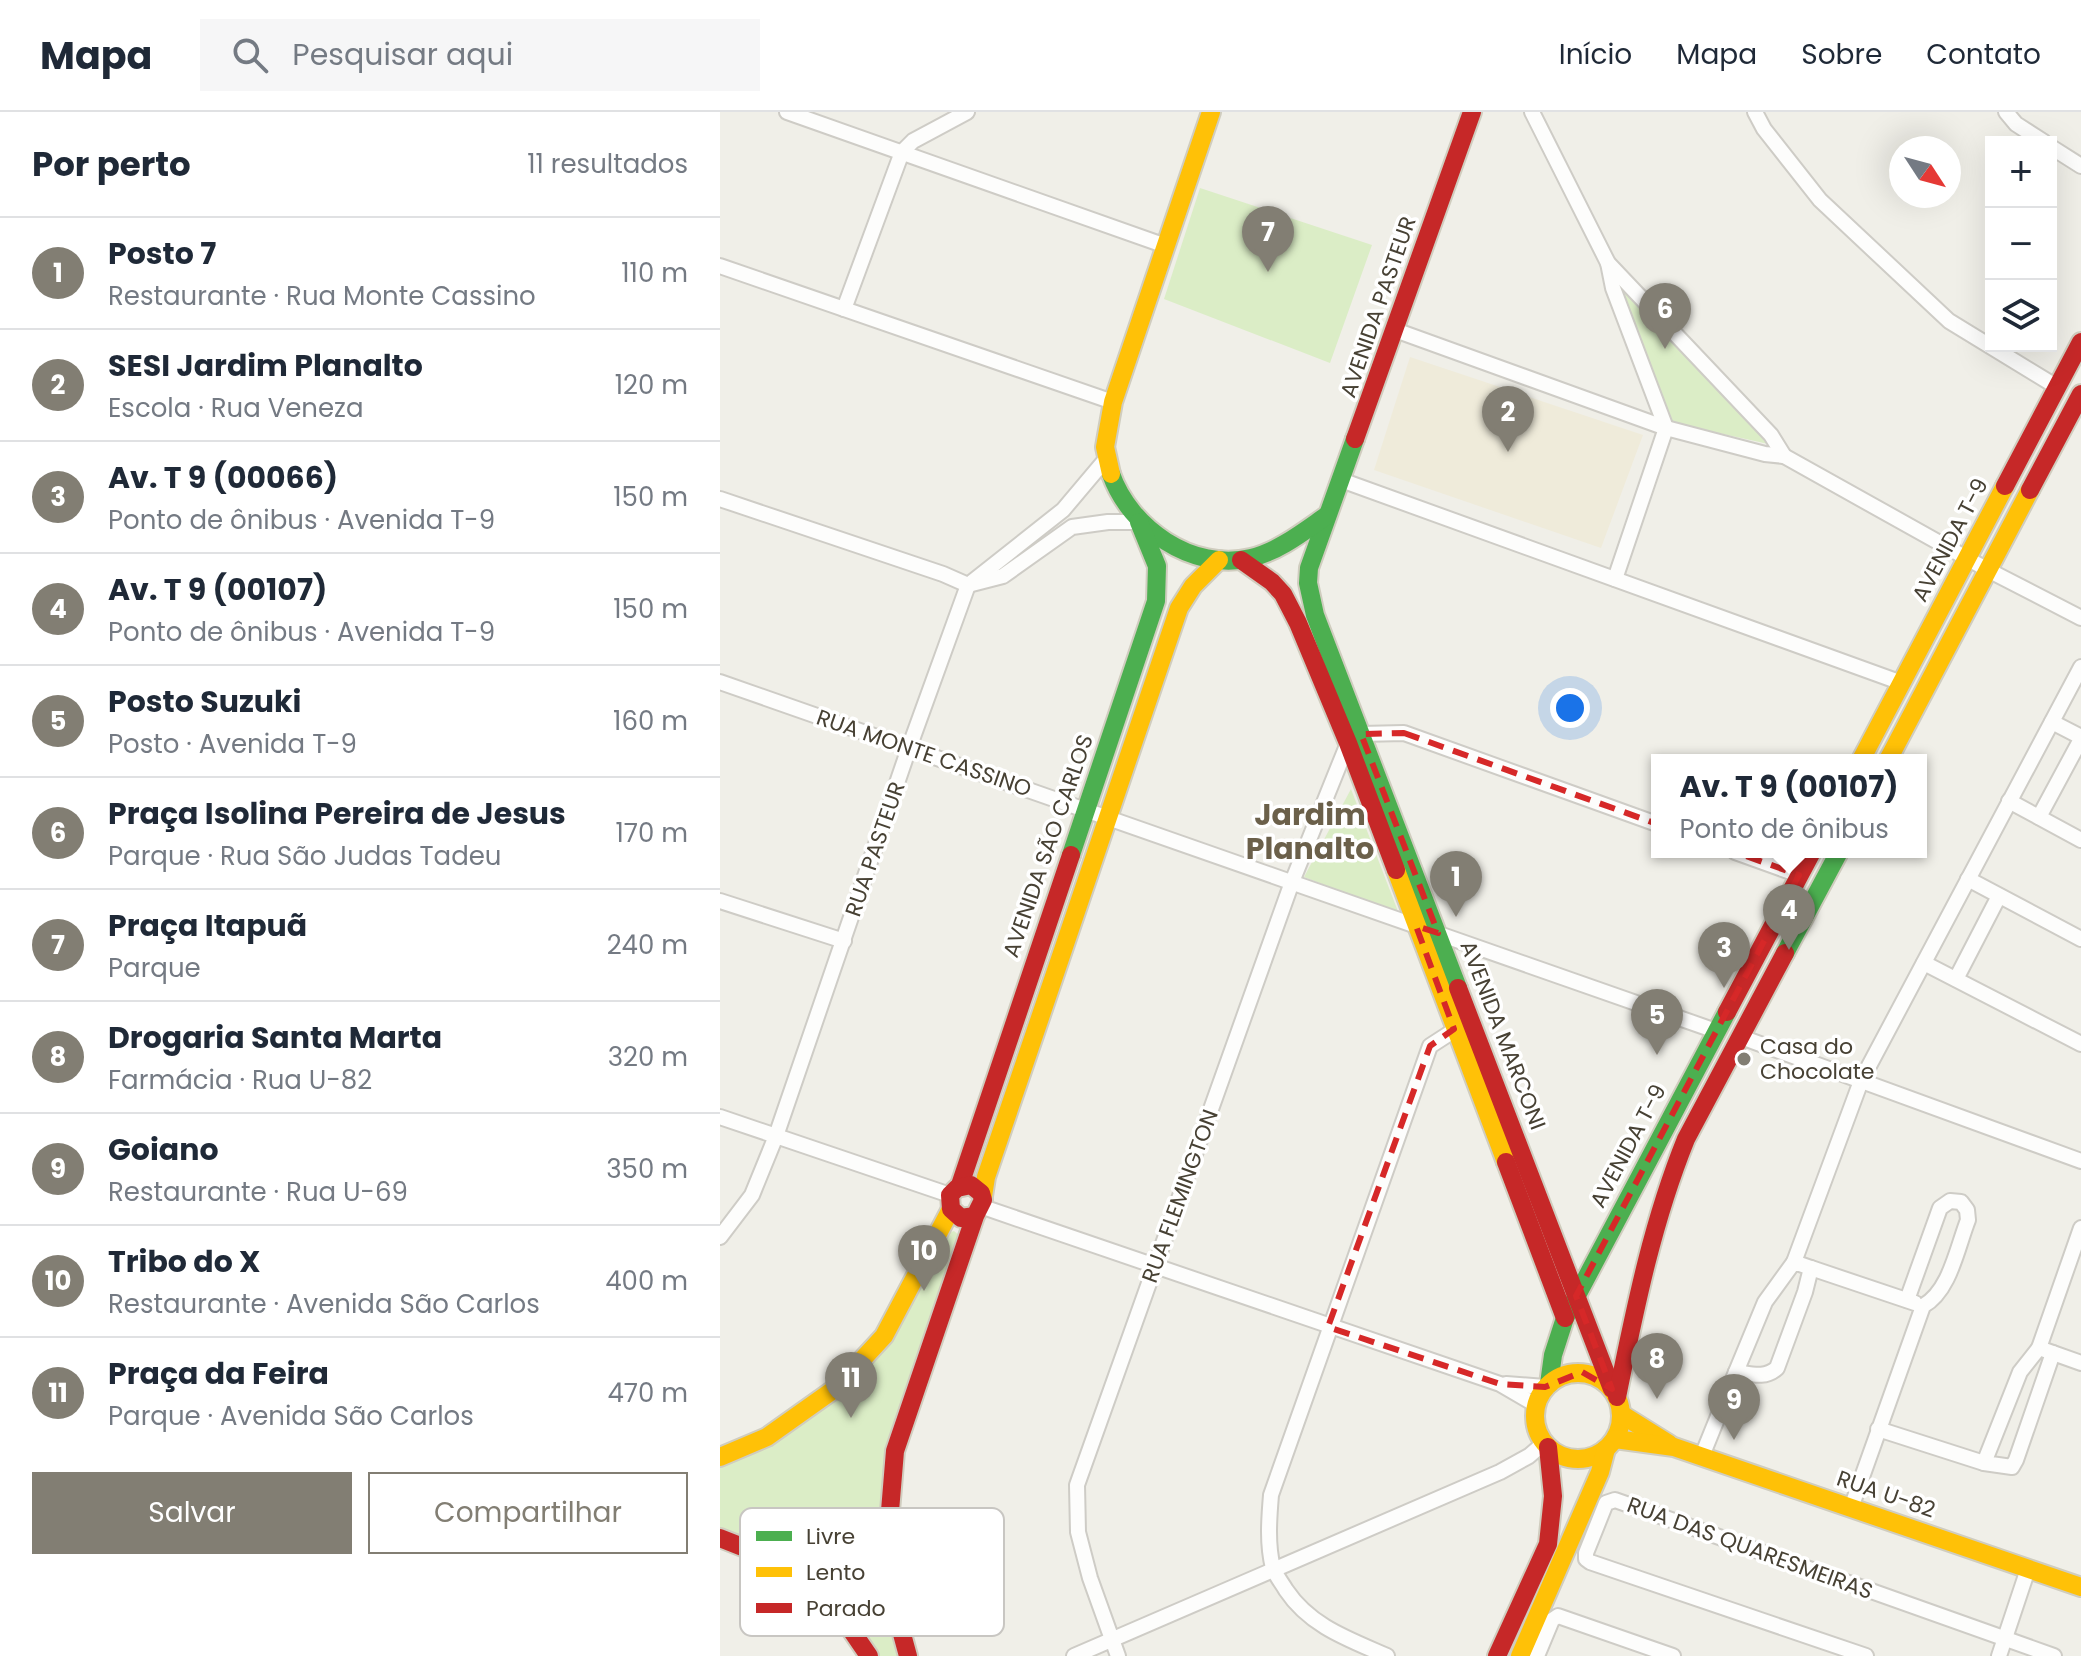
<!DOCTYPE html>
<html lang="pt">
<head>
<meta charset="utf-8">
<style>
  body { margin:0; font-family:Poppins,sans-serif; background:#f6f6f7; color:#1f2937 }
  .controls { position:absolute; right:24px; top:24px; display:grid; overflow:hidden; border-radius:0px; box-shadow:0 8px 32px #0002 }
  .controls button { width:72px; height:72px; display:grid; place-items:center; padding:0; border:0; border-bottom:2px solid #e0e1e3; background:#fff; color:#1f2937; font:40px sans-serif }
  .compass { position:absolute; left:1169px; top:24px; width:72px; height:72px; border-radius:50%; background:#fff; box-shadow:0 8px 32px #0002; rotate:126deg }
  .you { position:absolute; left:850px; top:596px; width:28px; height:28px; margin:-20px; border:6px solid #fff; border-radius:50%; background:#1a73e8; box-shadow:0 0 0 12px #1a73e833 }
  .badge { display:grid; place-items:center; width:52px; height:52px; border-radius:50%; background:#827e73; color:#fff; font-size:26px; font-weight:700 }
  .pin { position:absolute; translate:-50% -66px; filter:drop-shadow(0 2px 4px #0008) }
  .pin::after { content:''; position:absolute; top:42px; width:28px; height:24px; background:inherit; clip-path:polygon(0 0,100% 0,50% 100%) }
  .popup { position:absolute; left:931px; top:642px; width:276px; height:104px; box-sizing:border-box; display:grid; place-content:center; border-radius:0px; background:#fff; filter:drop-shadow(0 2px 6px #0005); font-size:26px; white-space:nowrap; color:#747a83 }
  .popup b { font-size:30px; color:#1f2937 }
  .popup::after { content:''; position:absolute; left:50%; top:100%; margin-left:-16px; border:16px solid transparent; border-top-color:#fff }
  .list { margin:0; padding:0; list-style:none }
  h2 { display:flex; justify-content:space-between; align-items:center; height:104px; margin:0; padding:0 32px; font-size:34px }
  h2 small { font-size:26px; font-weight:400; color:#747a83 }
  .list li { display:grid; grid-template-columns:52px 1fr auto; gap:24px; align-items:center; box-sizing:border-box; height:112px; padding:0 32px; border-top:2px solid #e0e1e3 }
  .list b { display:block; font-size:30px; white-space:nowrap }
  .list p { margin:0; font-size:26px; white-space:nowrap; color:#747a83 }
  .list em { font-size:26px; font-style:normal; color:#747a83 }
  .actions { display:flex; gap:16px; padding:24px 32px }
  .actions a { flex:1; padding:18px 0; border:2px solid #827e73; border-radius:0px; text-align:center; font-size:28px; color:#827e73 }
  .actions .main { background:#827e73; color:#fff }
  .icon { flex:none; width:44px; height:44px; fill:none; stroke:currentColor; stroke-width:2; stroke-linecap:round; stroke-linejoin:round }
  .map { position:relative; flex:none; width:1361px; height:1544px; overflow:hidden }
  header { display:flex; align-items:center; gap:48px; box-sizing:border-box; height:112px; padding:0 40px; background:#fff; border-bottom:2px solid #e0e1e3 }
  header strong { font-size:38px }
  nav { display:flex; gap:44px; margin-inline-start:auto; font-size:28px }
  .search { width:560px; height:72px; background:#f6f6f7; display:flex; align-items:center; gap:20px; box-sizing:border-box; padding:0 28px; border-radius:0px; color:#747a83; font-size:30px }
  main { display:flex }
  aside { flex:1; background:#fff }
  .map>svg:first-child { display:block }
  .education { fill:#efebda }
  .green { fill:#dbedc6 }
  .lines { fill:none; stroke-linecap:round; stroke-linejoin:round }
  .street-casing { stroke:#ceccc6; stroke-width:18 }
  .fast-casing { stroke:#d0cdbf; stroke-width:22 }
  .slow-casing { stroke:#d0cdbf; stroke-width:22 }
  .jam-casing { stroke:#d0cdbf; stroke-width:22 }
  .street { stroke:#fdfdfc; stroke-width:14 }
  .fast { stroke:#4caf50; stroke-width:18 }
  .slow { stroke:#ffc107; stroke-width:18 }
  .jam { stroke:#c62828; stroke-width:18 }
  .marked { fill:none; stroke:#d62828; stroke-width:6; stroke-dasharray:16 10; stroke-linejoin:round }
  .poi-dot { fill:#827e73; stroke:#fff; stroke-width:3 }
  .labels { text-anchor:middle; dominant-baseline:central; stroke-width:7; stroke-linejoin:round; paint-order:stroke }
  .street-label { font-size:22px; fill:#474134; stroke:#fff }
  .poi-label { font-size:22px; fill:#474134; stroke:#fff; text-anchor:start }
  .district-label { font-size:30px; font-weight:bold; fill:#6b604a; stroke:#fff }
  .key { fill:#fff; stroke:#c8c6c2; stroke-width:2 }
  .key-label { font-size:22px; fill:#474134 }
</style>
</head>
<body>
<header>
<strong>Mapa</strong>
<div class="search"><svg class="icon" aria-label="search" viewBox="0 0 24 24"><circle cx="10" cy="10" r="6"/><path d="M15 15l6 6"/></svg>Pesquisar aqui</div>
<nav><a>Início</a><a>Mapa</a><a>Sobre</a><a>Contato</a></nav>
</header>
<main>
<aside>
<h2>Por perto<small>11 resultados</small></h2>
<ul class="list">
<li><span class="badge">1</span><div><b>Posto 7</b><p>Restaurante · Rua Monte Cassino</p></div><em>110 m</em></li>
<li><span class="badge">2</span><div><b>SESI Jardim Planalto</b><p>Escola · Rua Veneza</p></div><em>120 m</em></li>
<li><span class="badge">3</span><div><b>Av. T 9 (00066)</b><p>Ponto de ônibus · Avenida T-9</p></div><em>150 m</em></li>
<li><span class="badge">4</span><div><b>Av. T 9 (00107)</b><p>Ponto de ônibus · Avenida T-9</p></div><em>150 m</em></li>
<li><span class="badge">5</span><div><b>Posto Suzuki</b><p>Posto · Avenida T-9</p></div><em>160 m</em></li>
<li><span class="badge">6</span><div><b>Praça Isolina Pereira de Jesus</b><p>Parque · Rua São Judas Tadeu</p></div><em>170 m</em></li>
<li><span class="badge">7</span><div><b>Praça Itapuã</b><p>Parque</p></div><em>240 m</em></li>
<li><span class="badge">8</span><div><b>Drogaria Santa Marta</b><p>Farmácia · Rua U-82</p></div><em>320 m</em></li>
<li><span class="badge">9</span><div><b>Goiano</b><p>Restaurante · Rua U-69</p></div><em>350 m</em></li>
<li><span class="badge">10</span><div><b>Tribo do X</b><p>Restaurante · Avenida São Carlos</p></div><em>400 m</em></li>
<li><span class="badge">11</span><div><b>Praça da Feira</b><p>Parque · Avenida São Carlos</p></div><em>470 m</em></li>
</ul>
<div class="actions"><a class="main">Salvar</a><a>Compartilhar</a></div>
</aside>
<div class="map">
<svg width="1361" height="1544" viewBox="0 0 1361 1544">
  <rect width="100%" height="100%" fill="#f0efe8"/>
  <!-- education -->
  <path class="education" d="M690,245L923,323L881,436L654,358Z"/>
  <!-- green -->
  <g class="green">
    <path d="M480,76L652,133L610,251L444,187Z"/>
    <path d="M897,163L1053,333L953,311Z"/>
    <path d="M631,677L679,802L584,765Z"/>
    <path d="M234,1119L240,1124L170,1335L182,1544H157L59,1440L0,1416V1352L119,1280L226,1122Z"/>
  </g>
  <g class="lines">
    <!-- street casing -->
    <g class="street-casing">
      <g id="street">
        <path d="M67,0L446,134"/>
        <path d="M812,0L888,151L1051,323L1064,344L1268,458L1361,506"/>
        <path d="M1035,0L1044,17L1100,88L1229,209L1337,275"/>
        <path d="M1286,0L1296,12L1324,30"/>
        <path d="M1331,35L1361,54"/>
        <path d="M888,151L893,176L946,316L895,467"/>
        <path d="M0,154L393,290"/>
        <path d="M124,197L182,40L193,29L247,0"/>
        <path d="M675,218L946,316L1045,342L1064,344"/>
        <path d="M621,368L1182,571"/>
        <path d="M0,387L223,462L248,473"/>
        <path d="M252,470L343,398L386,347"/>
        <path d="M248,473L283,464L352,415L388,410H419"/>
        <path d="M0,570L996,919"/>
        <path d="M1332,610L1361,625"/>
        <path d="M1289,689L1361,728"/>
        <path d="M1319,705L1361,627"/>
        <path d="M1015,740L1079,763"/>
        <path d="M1248,767L1361,827"/>
        <path d="M0,789L124,829"/>
        <path d="M1204,851L1361,932"/>
        <path d="M1236,867L1279,784"/>
        <path d="M1021,925L1361,1049"/>
        <path d="M0,1005L230,1083"/>
        <path d="M263,1095L780,1272L816,1293"/>
        <path d="M0,1125L32,1083L56,1024L189,636L248,473"/>
        <path d="M1074,1150L1141,969L1361,555"/>
        <path d="M1074,1150L1091,1156L1085,1180L1057,1256C1045,1267 1031,1262 1016,1260L1045,1190Z"/>
        <path d="M1091,1156L1195,1191"/>
        <path d="M1319,1236L1333,1241L1296,1348L1292,1355L1264,1351L1300,1260Z"/>
        <path d="M1319,1236L1361,1116"/>
        <path d="M1333,1241L1361,1251"/>
        <path d="M786,1272L825,1275"/>
        <path d="M1158,1317L1264,1351"/>
        <path d="M982,1344L1016,1260"/>
        <path d="M1131,1396L1203,1194C1230,1179 1237,1136 1248,1108L1247,1098L1241,1090L1230,1089L1220,1096L1187,1188"/>
        <path d="M354,1544L780,1360L809,1344L824,1331"/>
        <path d="M398,1544L370,1466L358,1420L357,1373L572,770L628,631L641,622L684,621L937,712"/>
        <path d="M667,1544C628,1527 590,1514 566,1478C562,1471 556,1464 553,1456C547,1432 549,1407 551,1383L710,934L744,912"/>
        <path d="M817,1544L832,1508L838,1504L953,1544"/>
        <path d="M1146,1544L870,1450L866,1447V1441L886,1391L895,1388L1334,1544"/>
        <path d="M1279,1544L1308,1457"/>
      </g>
    </g>
    <!-- fast casing -->
    <g class="fast-casing">
      <g id="fast">
        <path d="M635,327L589,456L588,471L595,503L738,876"/>
        <path d="M391,362C410,416 472,460 531,446C559,439 583,420 606,404"/>
        <path d="M351,743L436,489L437,454L419,410"/>
        <path d="M1065,841L1119,740"/>
        <path d="M829,1272L833,1243L845,1206L1007,900"/>
      </g>
    </g>
    <!-- slow casing -->
    <g class="slow-casing">
      <g id="slow">
        <path d="M391,362L385,335L393,290L491,0"/>
        <path d="M1141,648L1285,374"/>
        <path d="M1168,648L1310,378"/>
        <path d="M676,758L786,1050"/>
        <path d="M263,1084L266,1065L459,496L473,474L499,448"/>
        <circle cx="858" cy="1304" r="43"/>
        <path d="M901,1302L949,1332"/>
        <path d="M895,1327L954,1335L1361,1475"/>
        <path d="M0,1345L47,1325L116,1276L164,1224L231,1097"/>
        <path d="M800,1544L880,1360L886,1337"/>
      </g>
    </g>
    <!-- jam casing -->
    <g class="jam-casing">
      <g id="jam">
        <path d="M635,327L752,0"/>
        <path d="M1285,374L1361,230"/>
        <path d="M1310,378L1361,282"/>
        <path d="M521,448L552,470L563,482L578,511L628,631L676,758"/>
        <path d="M738,876L892,1277"/>
        <path d="M1007,900L1092,740"/>
        <path d="M786,1050L845,1206"/>
        <path d="M240,1073L351,743"/>
        <path d="M897,1285C915,1197 932,1111 966,1027L1065,841"/>
        <path d="M0,1426L58,1449L112,1490L149,1544"/>
        <path d="M188,1544L175,1496L170,1399L175,1339L255,1104L263,1088L261,1081L251,1073L237,1076L230,1083L231,1097L241,1106L255,1104"/>
        <path d="M777,1544L828,1432L833,1384L828,1335"/>
      </g>
    </g>
    <!-- street -->
    <use href="#street" class="street"/>
    <!-- fast -->
    <use href="#fast" class="fast"/>
    <!-- slow -->
    <use href="#slow" class="slow"/>
    <!-- jam -->
    <use href="#jam" class="jam"/>
  </g>
  <!-- marked area -->
  <path class="marked" d="M684,621L1079,763L856,1184L892,1277L862,1260L825,1275L780,1272L608,1215L710,934L734,917L696,814L718,821L641,622Z"/>
  <!-- markers -->
  <circle class="poi-dot" cx="1024" cy="947" r="8"/>
  <g class="labels">
    <!-- street labels -->
    <g class="street-label">
      <text transform="translate(658 195) rotate(-71)">AVENIDA PASTEUR</text>
      <text transform="translate(1230 428) rotate(-62)">AVENIDA T-9</text>
      <text transform="translate(204 641) rotate(19)">RUA MONTE CASSINO</text>
      <text transform="translate(328 734) rotate(-71)">AVENIDA SÃO CARLOS</text>
      <text transform="translate(155 737) rotate(-71)">RUA PASTEUR</text>
      <text transform="translate(783 923) rotate(69)">AVENIDA MARCONI</text>
      <text transform="translate(908 1034) rotate(-62)">AVENIDA T-9</text>
      <text transform="translate(460 1084) rotate(-70)">RUA FLEMINGTON</text>
      <text transform="translate(1166 1382) rotate(19)">RUA U-82</text>
      <text transform="translate(1030 1436) rotate(20)">RUA DAS QUARESMEIRAS</text>
    </g>
    <!-- poi labels -->
    <g class="poi-label">
      <text x="1040" y="934">Casa do<tspan x="1040" dy="25">Chocolate</tspan></text>
    </g>
    <!-- district labels -->
    <g class="district-label">
      <text x="590" y="702">Jardim<tspan x="590" dy="34">Planalto</tspan></text>
    </g>
  </g>
  <!-- legend -->
  <rect x="20" y="1396" width="264" height="128" rx="12" class="key"/>
  <rect x="36" y="1419" width="36" height="10" fill="#4caf50"/>
  <rect x="36" y="1455" width="36" height="10" fill="#ffc107"/>
  <rect x="36" y="1491" width="36" height="10" fill="#c62828"/>
  <g class="key-label">
    <text x="86" y="1432">Livre</text>
    <text x="86" y="1468">Lento</text>
    <text x="86" y="1504">Parado</text>
  </g>
</svg>
<div class="controls">
<button>+</button>
<button>−</button>
<button><svg class="icon" aria-label="layers" viewBox="0 0 24 24"><path d="M12 4l9 5-9 5-9-5zM3 14l9 5 9-5"/></svg></button>
</div>
<svg class="compass" viewBox="-18 -18 36 36"><path d="M0-13l5 13h-10z" fill="#e53935"/><path d="M0 13l5-13h-10z" fill="#747a83"/></svg>
<div class="you"></div>
<div class="pin badge" style="left:736px;top:805px">1</div>
<div class="pin badge" style="left:788px;top:340px">2</div>
<div class="pin badge" style="left:1004px;top:876px">3</div>
<div class="pin badge" style="left:1069px;top:838px">4</div>
<div class="popup"><b>Av. T 9 (00107)</b>Ponto de ônibus</div>
<div class="pin badge" style="left:937px;top:943px">5</div>
<div class="pin badge" style="left:945px;top:237px">6</div>
<div class="pin badge" style="left:548px;top:160px">7</div>
<div class="pin badge" style="left:937px;top:1287px">8</div>
<div class="pin badge" style="left:1014px;top:1328px">9</div>
<div class="pin badge" style="left:204px;top:1179px">10</div>
<div class="pin badge" style="left:131px;top:1306px">11</div>
</div>
</main>
</body>
</html>
